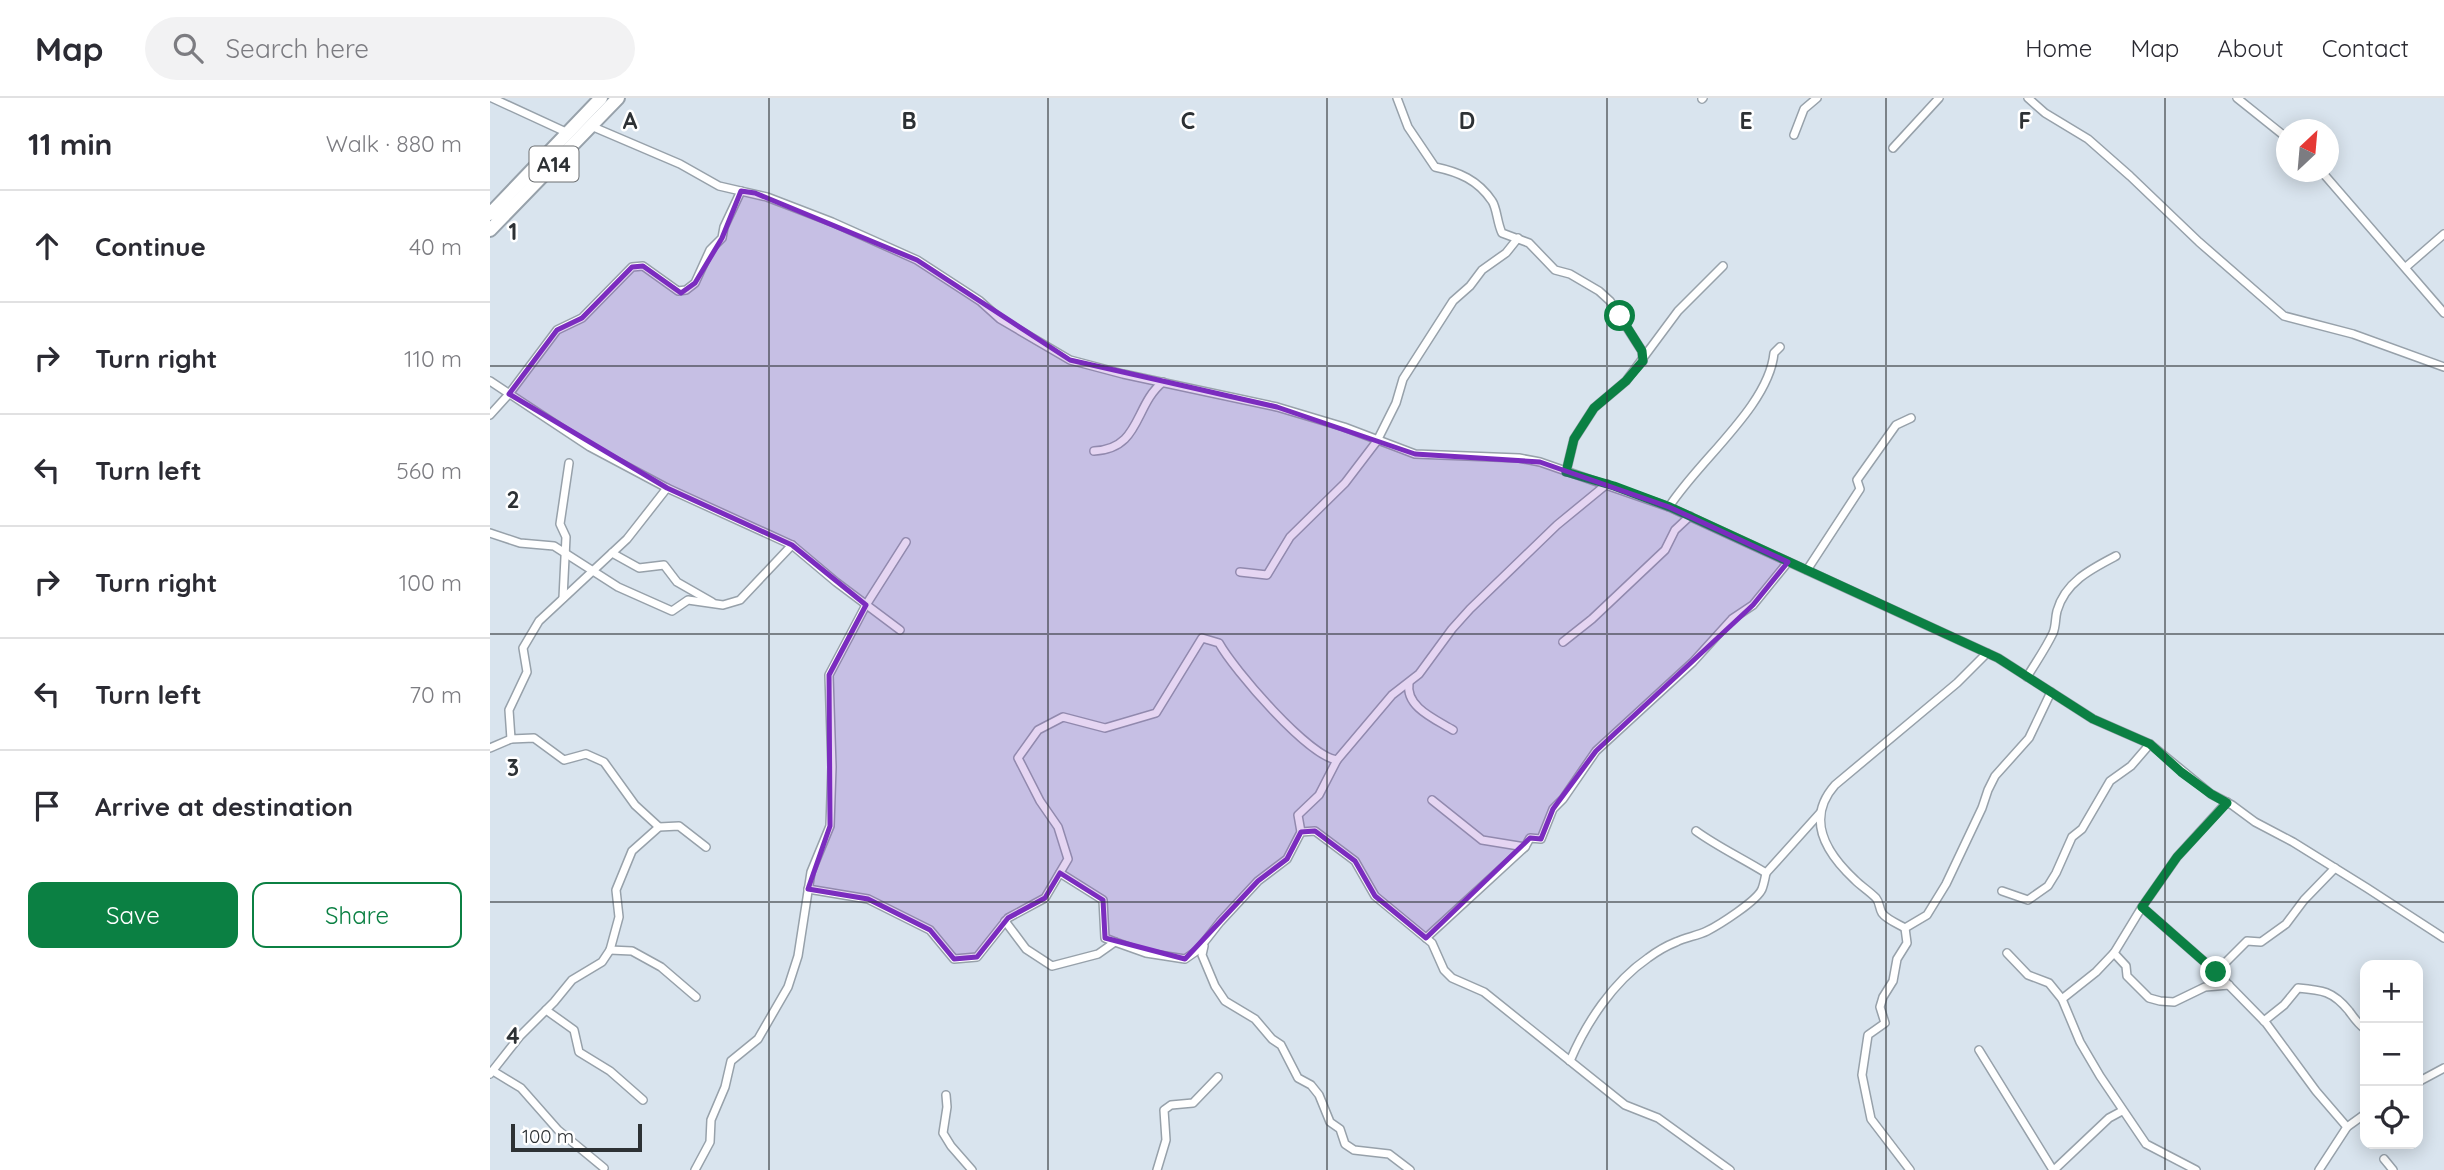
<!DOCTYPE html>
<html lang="en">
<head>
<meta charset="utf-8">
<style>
  body { margin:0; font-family:Quicksand,sans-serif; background:#f2f2f3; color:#2b2b33 }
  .controls { position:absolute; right:21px; bottom:21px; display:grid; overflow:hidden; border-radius:14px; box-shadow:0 4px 18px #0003 }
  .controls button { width:63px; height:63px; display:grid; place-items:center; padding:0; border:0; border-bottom:2px solid #e1e1e2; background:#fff; color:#2b2b33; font:35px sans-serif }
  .compass { position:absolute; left:1786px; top:21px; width:63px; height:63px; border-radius:50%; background:#fff; box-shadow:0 4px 18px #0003; rotate:26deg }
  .scale { position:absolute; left:21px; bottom:18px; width:131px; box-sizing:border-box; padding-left:7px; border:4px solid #2d3134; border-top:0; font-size:19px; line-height:24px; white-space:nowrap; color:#2d3134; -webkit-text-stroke:5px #fff; paint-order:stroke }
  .stop { position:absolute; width:21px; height:21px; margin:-16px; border:5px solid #0b8043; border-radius:50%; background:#fff }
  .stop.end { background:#0b8043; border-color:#fff; box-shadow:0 2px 7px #0008 }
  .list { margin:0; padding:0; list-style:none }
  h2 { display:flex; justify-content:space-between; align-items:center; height:91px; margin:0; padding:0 28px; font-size:30px }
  h2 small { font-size:23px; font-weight:400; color:#7c7c81 }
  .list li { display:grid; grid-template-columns:46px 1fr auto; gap:21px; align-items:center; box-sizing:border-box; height:112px; padding:0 28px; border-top:2px solid #e1e1e2 }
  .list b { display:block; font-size:26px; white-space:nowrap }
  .list em { font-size:23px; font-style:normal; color:#7c7c81 }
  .actions { display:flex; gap:14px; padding:21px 28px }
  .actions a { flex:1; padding:16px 0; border:2px solid #0b8043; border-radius:14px; text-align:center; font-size:24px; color:#0b8043 }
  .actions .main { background:#0b8043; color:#fff }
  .icon { flex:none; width:38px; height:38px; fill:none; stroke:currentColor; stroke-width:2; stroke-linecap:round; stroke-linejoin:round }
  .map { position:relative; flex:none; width:1954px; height:1072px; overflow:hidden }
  header { display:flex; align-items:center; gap:42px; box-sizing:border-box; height:98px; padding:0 35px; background:#fff; border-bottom:2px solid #e1e1e2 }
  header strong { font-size:33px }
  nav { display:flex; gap:38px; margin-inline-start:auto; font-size:24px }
  .search { width:490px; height:63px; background:#f2f2f3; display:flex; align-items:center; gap:18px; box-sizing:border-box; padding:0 24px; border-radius:38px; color:#7c7c81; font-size:26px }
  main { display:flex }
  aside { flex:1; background:#fff }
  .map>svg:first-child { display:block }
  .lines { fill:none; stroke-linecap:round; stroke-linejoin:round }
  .minor-casing { stroke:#97a1aa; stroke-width:10 }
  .trunk-casing { stroke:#97a1aa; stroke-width:16 }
  .minor { stroke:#fff; stroke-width:7 }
  .trunk { stroke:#fff; stroke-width:12 }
  .route { stroke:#0b8043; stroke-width:9 }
  .marked { fill:#7b2cbf; fill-opacity:0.2; stroke:#7b2cbf; stroke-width:5; stroke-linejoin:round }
  .grid { fill:none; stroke:#2d3134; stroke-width:2; stroke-opacity:0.55 }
  .labels { text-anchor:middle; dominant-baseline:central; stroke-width:5; stroke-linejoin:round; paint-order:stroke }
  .shield { fill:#fff; stroke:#6c6f71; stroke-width:2 }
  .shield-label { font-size:21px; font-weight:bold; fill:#2d3134 }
  .grid-label { font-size:23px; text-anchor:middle; font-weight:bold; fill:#2d3134; stroke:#fff; stroke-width:5; stroke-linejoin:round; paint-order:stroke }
</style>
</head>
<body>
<header>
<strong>Map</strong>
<div class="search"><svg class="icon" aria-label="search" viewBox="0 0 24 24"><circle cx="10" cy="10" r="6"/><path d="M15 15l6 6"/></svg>Search here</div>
<nav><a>Home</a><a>Map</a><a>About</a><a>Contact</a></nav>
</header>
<main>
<aside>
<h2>11 min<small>Walk · 880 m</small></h2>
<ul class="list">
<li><svg class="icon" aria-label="ahead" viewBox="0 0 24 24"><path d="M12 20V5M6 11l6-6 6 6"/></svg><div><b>Continue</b></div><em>40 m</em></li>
<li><svg class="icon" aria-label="right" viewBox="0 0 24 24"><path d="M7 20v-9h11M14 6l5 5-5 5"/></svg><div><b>Turn right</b></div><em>110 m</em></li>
<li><svg class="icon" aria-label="left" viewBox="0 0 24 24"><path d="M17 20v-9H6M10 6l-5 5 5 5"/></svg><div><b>Turn left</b></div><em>560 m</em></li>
<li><svg class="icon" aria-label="right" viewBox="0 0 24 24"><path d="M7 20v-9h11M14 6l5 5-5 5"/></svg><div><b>Turn right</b></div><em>100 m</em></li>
<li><svg class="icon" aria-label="left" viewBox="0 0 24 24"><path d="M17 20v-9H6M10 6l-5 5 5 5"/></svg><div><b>Turn left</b></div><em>70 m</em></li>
<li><svg class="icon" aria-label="arrive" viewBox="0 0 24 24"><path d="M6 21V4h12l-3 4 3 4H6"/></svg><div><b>Arrive at destination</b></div></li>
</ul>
<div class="actions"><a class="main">Save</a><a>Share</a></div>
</aside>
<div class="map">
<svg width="1954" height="1072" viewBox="0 0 1954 1072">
  <rect width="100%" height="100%" fill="#d9e4ee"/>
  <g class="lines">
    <!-- minor casing -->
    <g class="minor-casing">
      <g id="minor">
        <path d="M2,0L78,35"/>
        <path d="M907,0L918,29L945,69C969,74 988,82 1002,103C1007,110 1007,125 1012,135L1039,145L1065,172L1080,176L1109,193L1120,203L1152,253L1153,263"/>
        <path d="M1538,0L1555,15L1598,41L1640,78L1709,144L1794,218L1863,236L1954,269"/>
        <path d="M1747,0L1797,40"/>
        <path d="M1212,1L1213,0"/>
        <path d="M101,28L190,66L229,88L277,99L342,124L427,162L490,203L510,221L580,262L633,276L787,309L854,329L925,356L1029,360L1050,364L1179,409L1508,560L1603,621L1660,646L1721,696L1742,707L1765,724L1803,744L1877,790L1954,840"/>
        <path d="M1304,37L1314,11L1327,0"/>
        <path d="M1403,50L1449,0"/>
        <path d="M1832,74L1954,215"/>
        <path d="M1916,169L1954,136"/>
        <path d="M0,283L100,349L177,390L302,447L346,484L410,532"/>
        <path d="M0,317L19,296L67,232L92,220L142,169L153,168L188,193L196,192L205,185L220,152L232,140L234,129L251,93"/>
        <path d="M604,353C651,351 644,307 673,284"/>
        <path d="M1076,374L1084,341L1104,310L1136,283L1188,213L1233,168"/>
        <path d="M1179,409C1208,363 1279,308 1284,255L1290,249"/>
        <path d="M0,435L30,445L64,448L128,489L182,513L198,502L233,507L250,502L302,447"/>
        <path d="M122,455L149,470L174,467L187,484L222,504"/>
        <path d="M1317,472L1370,391L1367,382L1406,327L1421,320"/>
        <path d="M750,474L777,477L800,439L855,385L887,343L906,305L913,281L963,203L980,188L992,172L1016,155L1028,140"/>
        <path d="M73,500L76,439L70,426L79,365"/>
        <path d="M1073,544L1102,521L1175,452L1185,432L1200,418"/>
        <path d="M1497,555L1467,585L1345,687C1315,721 1336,755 1365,782C1371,788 1379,793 1386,800C1390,805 1389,810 1392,815C1396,821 1408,826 1415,830L1437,817L1456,786L1492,710L1498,692L1505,678L1539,640L1561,594"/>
        <path d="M1537,579C1546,564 1556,550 1563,535C1566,528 1565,521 1567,513C1575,484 1601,471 1626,458"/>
        <path d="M919,585C915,609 945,621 963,632"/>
        <path d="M0,650L21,641"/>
        <path d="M942,702L992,742L1035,749L1040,740L1051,741L1063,711L1073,701L1106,653L1203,564L1242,521L1263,507L1298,464"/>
        <path d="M1737,704L1687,759L1652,809L1726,874L1757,843L1771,844L1796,826L1814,802L1845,770"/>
        <path d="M169,729L145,707L114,664L96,656L74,662L44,640L21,641L19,612L37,574L33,550L49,523L137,441L177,390"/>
        <path d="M1206,733C1228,749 1252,760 1276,775L1330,715"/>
        <path d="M811,734L825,733L865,763L885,798L942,845L954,872L962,880L994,894L1135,1007L1168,1020L1240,1072"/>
        <path d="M570,775L613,802L615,840L625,844"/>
        <path d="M318,791L378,801L440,832L464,861L487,859L518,820L555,800L578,761L568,729L550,703L528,660L548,632L573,619L615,630L666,615L712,540L729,545C744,572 818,658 847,662L902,597L929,576L962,531L980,511L1067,427L1117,386"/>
        <path d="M1512,793L1538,802L1558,788L1566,775L1582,739L1592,731L1620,683L1641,668L1660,646"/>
        <path d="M515,823L536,851L562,868L608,856L625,844L656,855L695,861L708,852L730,824L768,783L797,761L811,734L808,717L829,697L847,662"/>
        <path d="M1415,830L1417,845L1407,861L1403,883L1393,899L1390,909L1395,925L1378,937L1372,977L1381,1021L1420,1072"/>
        <path d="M936,840L1035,749"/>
        <path d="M714,848L712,857L725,888L735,903L765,921L782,941L791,947L808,980L821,987L829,997L840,1024L850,1031L855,1046L864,1052L899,1056L920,1072"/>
        <path d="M120,852L142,853L171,869L206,899"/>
        <path d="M1517,855L1538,877L1559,885L1572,901L1590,944L1610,978L1656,1046L1706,1072"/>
        <path d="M1624,855L1636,868L1637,878L1659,900L1670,903L1684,904L1715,889L1739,887"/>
        <path d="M1726,874L1776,925L1826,993L1857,1029"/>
        <path d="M1572,901L1606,874L1624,855L1652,809"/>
        <path d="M56,912L84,932L89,954L120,973L153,1002"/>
        <path d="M1774,923L1794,907L1808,890C1832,892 1843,893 1859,913C1864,920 1868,926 1875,931"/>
        <path d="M1489,952L1563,1072"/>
        <path d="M1080,963C1096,925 1123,884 1158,860C1166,854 1176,848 1186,844C1196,839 1207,838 1217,833C1229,827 1267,803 1272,791C1274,786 1275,780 1276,775"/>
        <path d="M3,973L31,990L68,1032L114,1070"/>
        <path d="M0,976L30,938L64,904L82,882L112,864L120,852L129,819L126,792L142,753L169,729L189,728L216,749"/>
        <path d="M1928,984L1954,970"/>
        <path d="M456,997L457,1009L453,1035L461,1048L482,1072"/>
        <path d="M1894,1061L1903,1072"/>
        <path d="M205,1072L220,1044L221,1022L235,989L241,963L268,941L298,889L308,858L321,774L340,728L342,669L339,577L376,507L416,444"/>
        <path d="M667,1072L676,1042L674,1012L681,1007L703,1005L728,979"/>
        <path d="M1564,1072L1619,1020L1632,1013"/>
        <path d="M1829,1072L1857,1029L1875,1016"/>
      </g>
    </g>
    <!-- trunk casing -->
    <g class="trunk-casing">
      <g id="trunk">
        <path d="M0,116L111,0"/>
        <path d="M0,132L128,0"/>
      </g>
    </g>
    <!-- minor -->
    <use href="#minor" class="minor"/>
    <!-- trunk -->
    <use href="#trunk" class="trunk"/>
  </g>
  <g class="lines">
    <!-- route -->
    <path class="route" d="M1130,218L1152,253L1153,263L1136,283L1104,310L1084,341L1076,374L1124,388L1180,409L1508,560L1603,621L1660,646L1691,674L1721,696L1737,705L1687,759L1652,809L1726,874"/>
  </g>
  <!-- marked area -->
  <path class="marked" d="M251,93L265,95L427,162L580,262L787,309L925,356L1050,364L1179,409L1298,464L1263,507L1106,653L1063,711L1051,741L1040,740L936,840L885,798L865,763L825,733L811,734L797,761L768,783L695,861L615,840L613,802L570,775L555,800L518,820L487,859L464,861L440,832L378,801L318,791L340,728L339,577L376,507L302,447L177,390L19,296L67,232L92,220L142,169L153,168L191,195L205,185L232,140Z"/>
  <!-- grid -->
  <path class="grid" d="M279,0V1072M558,0V1072M837,0V1072M1117,0V1072M1396,0V1072M1675,0V1072M0,268H1954M0,536H1954M0,804H1954"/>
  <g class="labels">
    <!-- shield labels -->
    <rect class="shield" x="39.5" y="48.5" width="49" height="35" rx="5"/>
    <g class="shield-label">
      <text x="64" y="66">A14</text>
    </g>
  </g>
  <g class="grid-label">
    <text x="140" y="31">A</text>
    <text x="419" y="31">B</text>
    <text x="698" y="31">C</text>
    <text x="977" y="31">D</text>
    <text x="1256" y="31">E</text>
    <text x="1535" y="31">F</text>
    <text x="23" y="142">1</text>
    <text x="23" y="410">2</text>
    <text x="23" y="678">3</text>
    <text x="23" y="946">4</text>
  </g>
</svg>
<div class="controls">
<button>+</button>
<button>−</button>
<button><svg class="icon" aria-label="locate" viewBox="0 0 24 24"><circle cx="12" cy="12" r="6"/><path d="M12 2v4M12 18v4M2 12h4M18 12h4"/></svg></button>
</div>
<svg class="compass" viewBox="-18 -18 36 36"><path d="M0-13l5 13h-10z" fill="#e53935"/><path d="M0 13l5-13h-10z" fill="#7c7c81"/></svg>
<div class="scale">100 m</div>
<div class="stop" style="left:1130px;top:218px"></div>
<div class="stop end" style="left:1726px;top:874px"></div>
</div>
</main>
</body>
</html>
